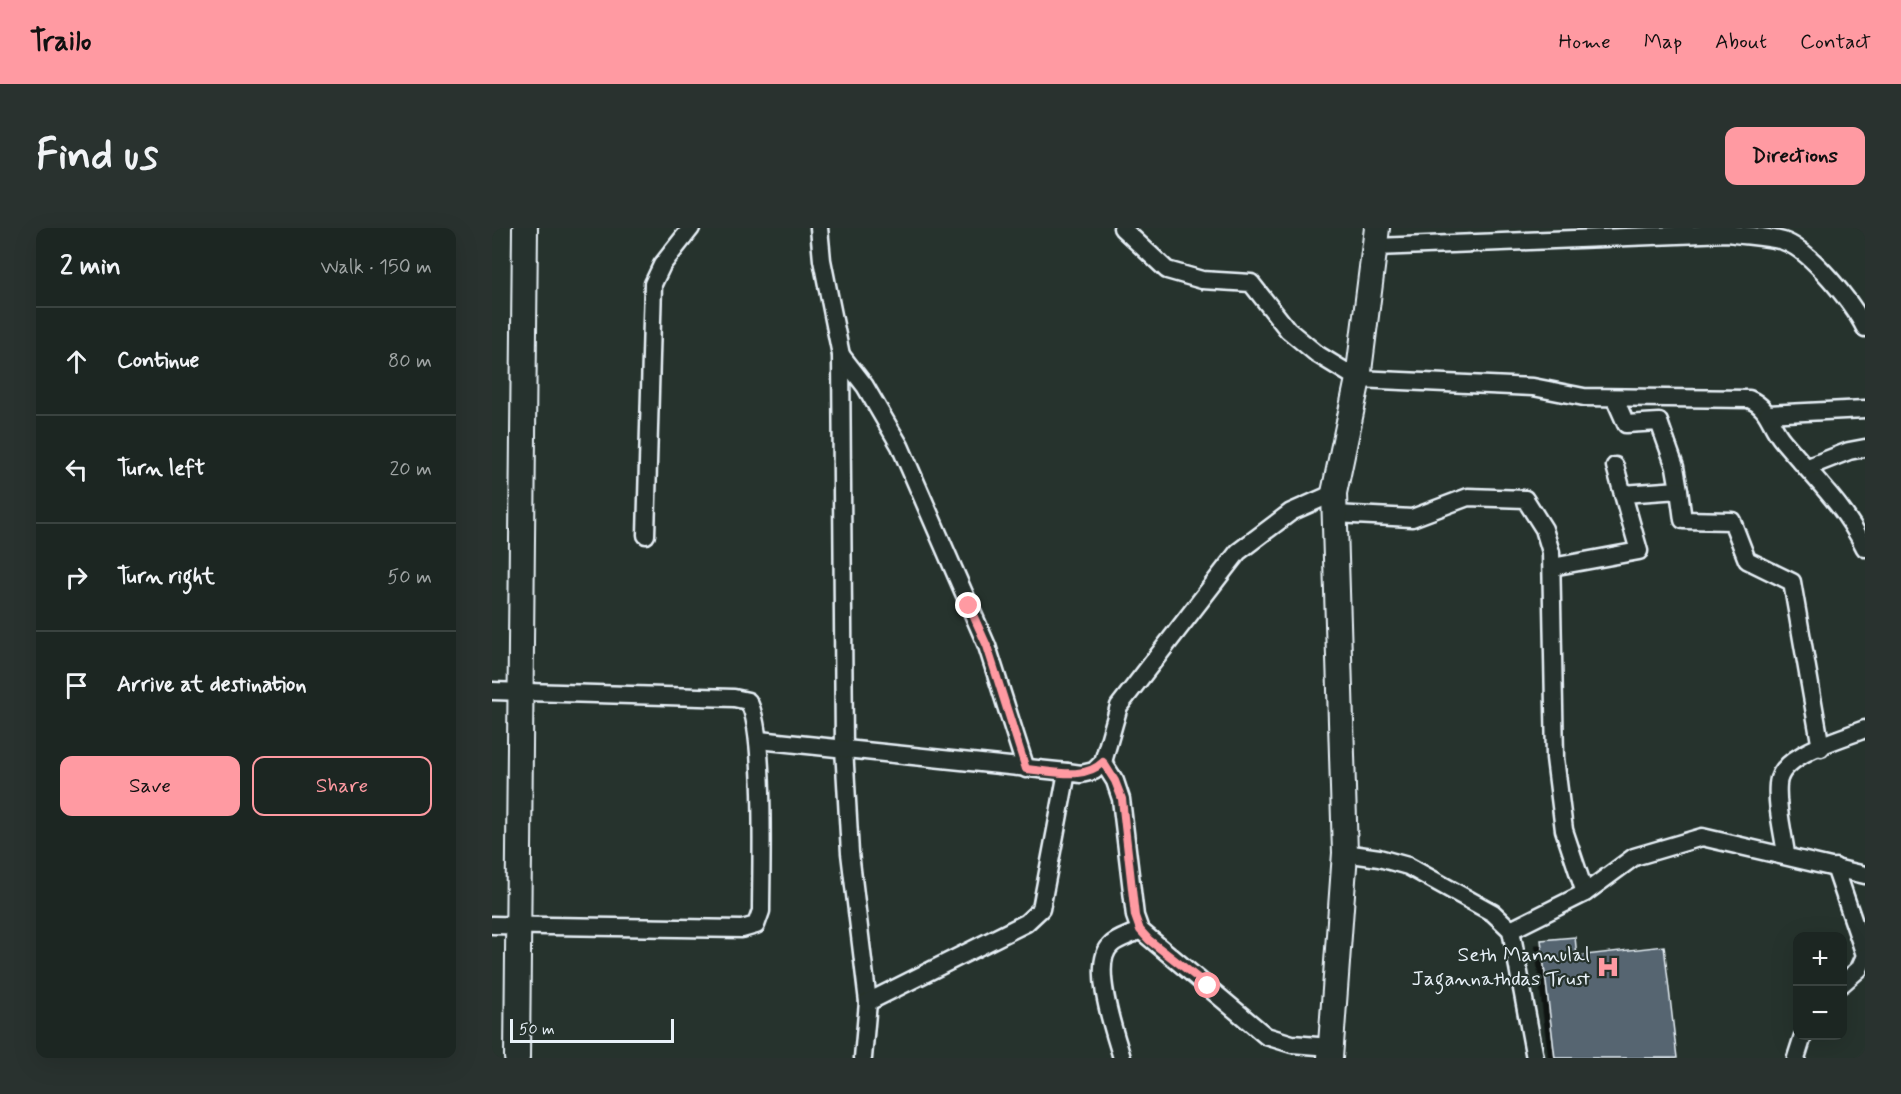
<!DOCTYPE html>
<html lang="en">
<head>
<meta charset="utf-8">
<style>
  body { margin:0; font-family:Mynerve,sans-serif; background:#29322f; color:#f1f3f6 }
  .controls { position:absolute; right:18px; bottom:18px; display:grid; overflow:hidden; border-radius:12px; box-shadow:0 6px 24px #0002 }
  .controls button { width:54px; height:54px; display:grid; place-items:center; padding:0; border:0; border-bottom:2px solid #3a4340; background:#1c2622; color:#f1f3f6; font:30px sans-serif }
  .scale { position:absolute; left:18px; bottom:15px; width:164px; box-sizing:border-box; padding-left:6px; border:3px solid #e8f1f8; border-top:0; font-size:16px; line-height:21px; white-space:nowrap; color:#e8f1f8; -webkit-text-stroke:4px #26332d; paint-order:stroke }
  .stop { position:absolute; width:18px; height:18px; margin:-14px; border:4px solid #ff9aa2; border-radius:50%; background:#fff }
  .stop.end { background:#ff9aa2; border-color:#fff; box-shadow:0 2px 6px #0008 }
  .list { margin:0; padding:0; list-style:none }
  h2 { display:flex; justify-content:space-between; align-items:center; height:78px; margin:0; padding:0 24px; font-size:26px }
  h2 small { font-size:20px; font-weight:400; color:#a0a5a5 }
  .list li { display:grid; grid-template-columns:39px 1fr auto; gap:18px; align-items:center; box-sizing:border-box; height:108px; padding:0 24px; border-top:2px solid #3a4340 }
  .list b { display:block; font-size:22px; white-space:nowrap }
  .list em { font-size:20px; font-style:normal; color:#a0a5a5 }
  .actions { display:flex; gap:12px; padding:18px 24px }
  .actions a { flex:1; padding:14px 0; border:2px solid #ff9aa2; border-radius:12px; text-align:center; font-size:21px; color:#ff9aa2 }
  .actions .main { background:#ff9aa2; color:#111 }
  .icon { flex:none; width:33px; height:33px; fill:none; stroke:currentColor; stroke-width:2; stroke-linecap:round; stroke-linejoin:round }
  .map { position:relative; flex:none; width:1373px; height:830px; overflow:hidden; border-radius:12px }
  header { display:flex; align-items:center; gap:36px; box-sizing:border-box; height:84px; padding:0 30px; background:#ff9aa2; color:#111 }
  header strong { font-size:28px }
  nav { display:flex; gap:33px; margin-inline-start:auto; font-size:21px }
  .intro { display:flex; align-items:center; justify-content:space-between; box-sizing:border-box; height:144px; padding:0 36px }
  h1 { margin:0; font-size:42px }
  .button { padding:15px 27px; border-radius:12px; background:#ff9aa2; color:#111; font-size:21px; font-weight:700 }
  main { display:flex; gap:36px; padding:0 36px }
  aside { flex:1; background:#1c2622; border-radius:12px; box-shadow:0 6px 24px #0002 }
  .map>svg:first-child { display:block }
  .building { fill:#566571; stroke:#e8f1f8; stroke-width:1.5; filter:url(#shadow) }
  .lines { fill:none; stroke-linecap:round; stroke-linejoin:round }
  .street-casing { stroke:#e8f1f8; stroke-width:21 }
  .secondary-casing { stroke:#e8f1f8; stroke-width:28 }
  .street { stroke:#26332d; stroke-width:16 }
  .secondary { stroke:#26332d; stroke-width:24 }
  .route { stroke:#ff9aa2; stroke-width:8 }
  .labels { text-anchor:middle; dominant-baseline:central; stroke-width:4.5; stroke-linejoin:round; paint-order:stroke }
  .poi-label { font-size:21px; fill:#e8f1f8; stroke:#26332d; text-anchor:end }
</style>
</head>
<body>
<header>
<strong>Trailo</strong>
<nav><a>Home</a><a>Map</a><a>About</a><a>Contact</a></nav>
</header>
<div class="intro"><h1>Find us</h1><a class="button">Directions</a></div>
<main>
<aside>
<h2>2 min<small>Walk · 150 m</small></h2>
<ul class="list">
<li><svg class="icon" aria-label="ahead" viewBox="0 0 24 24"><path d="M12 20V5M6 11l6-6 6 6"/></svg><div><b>Continue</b></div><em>80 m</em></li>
<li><svg class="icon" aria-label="left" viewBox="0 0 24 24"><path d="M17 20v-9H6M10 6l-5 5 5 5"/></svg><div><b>Turn left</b></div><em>20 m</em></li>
<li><svg class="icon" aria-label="right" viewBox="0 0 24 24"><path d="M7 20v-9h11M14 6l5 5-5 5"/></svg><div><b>Turn right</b></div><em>50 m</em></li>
<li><svg class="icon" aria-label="arrive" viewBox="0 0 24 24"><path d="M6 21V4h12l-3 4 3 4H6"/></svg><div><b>Arrive at destination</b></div></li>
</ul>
<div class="actions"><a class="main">Save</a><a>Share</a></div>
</aside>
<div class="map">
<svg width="1373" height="830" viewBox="0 0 1373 830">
  <defs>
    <filter id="shadow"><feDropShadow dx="-5.5" dy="5.5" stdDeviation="0" flood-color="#0009"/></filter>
  </defs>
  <rect width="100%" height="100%" fill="#26332d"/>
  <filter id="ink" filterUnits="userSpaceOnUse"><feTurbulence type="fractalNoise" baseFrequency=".0167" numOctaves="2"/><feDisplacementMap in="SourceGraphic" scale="12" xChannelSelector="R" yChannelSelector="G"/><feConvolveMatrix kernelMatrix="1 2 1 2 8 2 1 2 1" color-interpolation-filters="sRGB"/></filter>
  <g filter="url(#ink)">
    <!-- building -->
    <path class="building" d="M1083,709L1085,728L1172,718L1185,830H1063L1049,712Z"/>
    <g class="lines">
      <!-- street casing -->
      <g class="street-casing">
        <g id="street">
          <path d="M327,0L330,32L349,127L352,520L358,625L376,774L371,830"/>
          <path d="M630,0L675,42L710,52L759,55L796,102L825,126L866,151L1041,159L1092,169L1257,171C1278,180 1277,197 1291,213C1322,250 1351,276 1373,320"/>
          <path d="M884,19L1235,5C1253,8 1274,8 1291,13C1318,21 1361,76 1373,100"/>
          <path d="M349,127L373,158L408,218L495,418L534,541"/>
          <path d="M1123,171L1134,196L1167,194L1183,239L1187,262"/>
          <path d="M1276,186L1373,181"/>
          <path d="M1316,239L1357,223L1373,220"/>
          <path d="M1131,266L1187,262L1191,292L1240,293L1255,332L1300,354L1329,520"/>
          <path d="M843,286L920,290L976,269L1033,271L1052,301L1059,324L1063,530L1072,602L1093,665"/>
          <path d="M154,307L161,56L170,37L199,0"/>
          <path d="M1060,339L1147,323L1123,238"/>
          <path d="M0,463L242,470L256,473C274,500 269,642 269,683L264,697L250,701L0,697"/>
          <path d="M267,512L575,544"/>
          <path d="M611,534L623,553L629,571L643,688L648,702L774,808L800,816L839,819"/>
          <path d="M853,625L887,630L916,638L1001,685L1019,702L1043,830"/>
          <path d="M1294,626C1291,604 1284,578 1286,556C1288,526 1349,511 1373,501"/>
          <path d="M1343,639L1373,727"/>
          <path d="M1019,702L1093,665L1142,629L1210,609L1373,647"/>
          <path d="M1350,756L1367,741L1373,728"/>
          <path d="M376,774L534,695L549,681L575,544L589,546L602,543L611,534L627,478L746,324L799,284L842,265"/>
          <path d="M630,830C623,806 598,736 619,717C626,710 640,707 648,702"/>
          <path d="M1304,830L1311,808"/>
        </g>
      </g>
      <!-- secondary casing -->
      <g class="secondary-casing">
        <g id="secondary">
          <path d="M25,830L33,0"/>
          <path d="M838,830L853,625L842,265L866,151L885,0"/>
        </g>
      </g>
      <!-- street -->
      <use href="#street" class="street"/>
      <!-- secondary -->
      <use href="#secondary" class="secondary"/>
    </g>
  </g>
  <g class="lines" filter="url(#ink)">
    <!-- route -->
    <path class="route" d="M477,378L495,418L534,541C560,543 592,553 611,534L623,553L630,571L643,688L648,702L657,712L716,758"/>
  </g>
  <!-- icons -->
  <defs>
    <g id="hospital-bare" transform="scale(1.8)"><path d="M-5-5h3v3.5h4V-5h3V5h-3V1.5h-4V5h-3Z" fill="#ff9aa2" stroke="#26332d" stroke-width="2.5" paint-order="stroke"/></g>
  </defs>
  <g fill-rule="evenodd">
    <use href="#hospital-bare" x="1116" y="739"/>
  </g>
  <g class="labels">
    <!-- poi labels -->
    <g class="poi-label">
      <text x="1098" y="727">Seth Mannulal<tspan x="1098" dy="24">Jagannathdas Trust</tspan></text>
    </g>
  </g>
</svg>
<div class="controls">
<button>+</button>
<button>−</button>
</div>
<div class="scale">50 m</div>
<div class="stop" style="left:716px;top:758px"></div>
<div class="stop end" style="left:477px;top:378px"></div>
</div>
</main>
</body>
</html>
